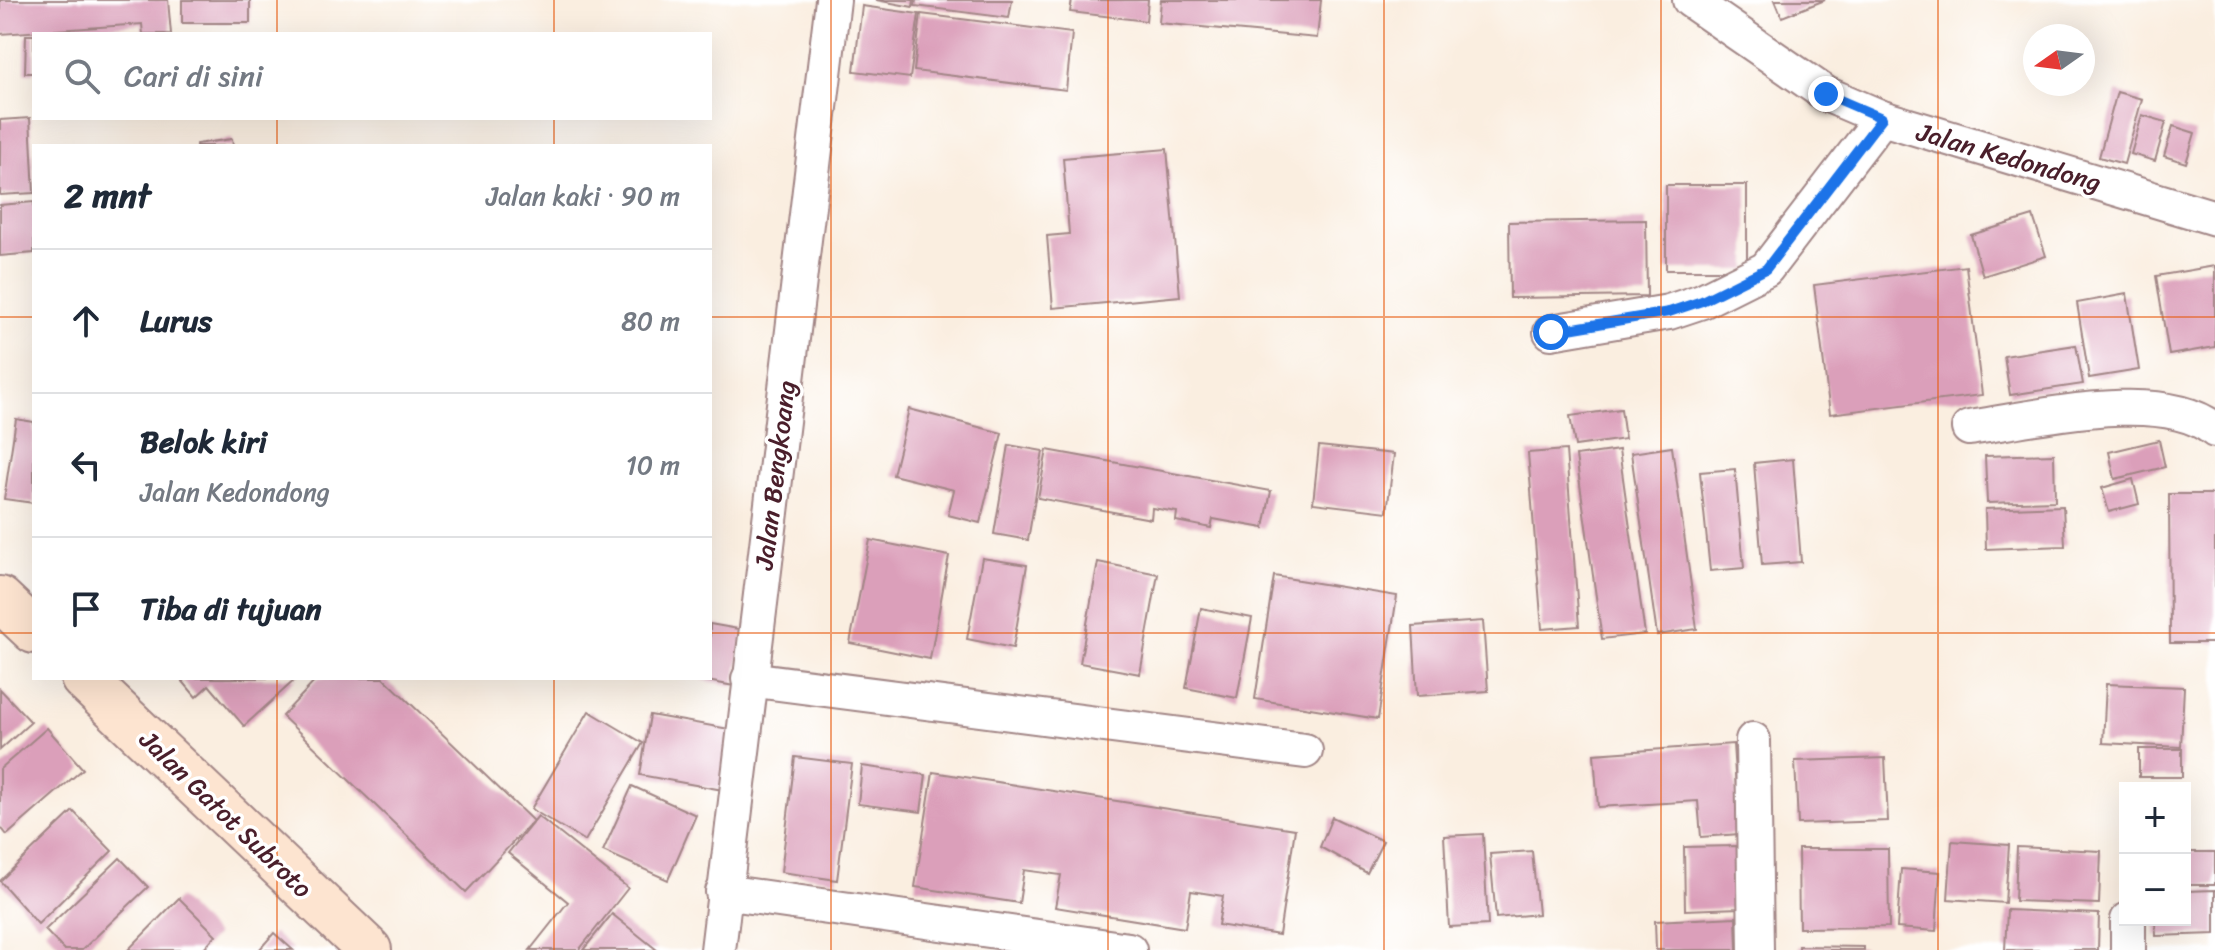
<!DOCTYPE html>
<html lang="id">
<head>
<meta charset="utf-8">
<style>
  body { margin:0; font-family:Sriracha,sans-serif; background:#f6f6f7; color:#1f2937 }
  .controls { position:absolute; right:24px; bottom:24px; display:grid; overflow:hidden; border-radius:0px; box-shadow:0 8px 32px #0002 }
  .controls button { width:72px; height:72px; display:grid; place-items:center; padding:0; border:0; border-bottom:2px solid #e0e1e3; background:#fff; color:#1f2937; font:40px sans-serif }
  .compass { position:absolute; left:2023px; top:24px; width:72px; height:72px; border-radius:50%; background:#fff; box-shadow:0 8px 32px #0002; rotate:256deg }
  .stop { position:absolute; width:24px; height:24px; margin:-18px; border:6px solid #1a73e8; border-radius:50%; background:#fff }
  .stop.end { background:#1a73e8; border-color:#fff; box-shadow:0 2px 8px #0008 }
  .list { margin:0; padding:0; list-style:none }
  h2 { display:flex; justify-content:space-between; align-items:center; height:104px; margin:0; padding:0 32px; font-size:34px }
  h2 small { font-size:26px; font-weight:400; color:#747a83 }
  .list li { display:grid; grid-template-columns:52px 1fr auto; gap:24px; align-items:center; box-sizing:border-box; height:144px; padding:0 32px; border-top:2px solid #e0e1e3 }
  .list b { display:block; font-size:30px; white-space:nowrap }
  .list p { margin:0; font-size:26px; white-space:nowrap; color:#747a83 }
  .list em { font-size:26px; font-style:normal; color:#747a83 }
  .icon { flex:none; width:44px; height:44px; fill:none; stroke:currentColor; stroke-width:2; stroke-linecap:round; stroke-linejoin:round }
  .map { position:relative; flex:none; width:2215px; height:950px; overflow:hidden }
  .search { position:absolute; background:#fff; box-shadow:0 8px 32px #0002; left:32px; top:32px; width:680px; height:88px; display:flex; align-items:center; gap:20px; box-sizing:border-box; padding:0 28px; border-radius:0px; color:#747a83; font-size:30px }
  .panel { position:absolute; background:#fff; box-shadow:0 8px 32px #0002; left:32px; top:144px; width:680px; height:536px; border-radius:0px }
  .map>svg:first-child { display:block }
  .building { fill:#db9fba }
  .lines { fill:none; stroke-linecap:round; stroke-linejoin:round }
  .street-casing { stroke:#a28686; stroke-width:38 }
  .secondary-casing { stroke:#a28686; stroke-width:48 }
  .street { stroke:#fff; stroke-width:34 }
  .secondary { stroke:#fde4d0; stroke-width:44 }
  .route { stroke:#1a73e8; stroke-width:10 }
  .grid { fill:none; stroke:#e8590c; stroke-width:2; stroke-opacity:0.55 }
  .labels { text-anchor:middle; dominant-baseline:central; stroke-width:7; stroke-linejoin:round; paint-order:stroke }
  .street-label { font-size:26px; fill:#4a1f2b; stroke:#fff }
</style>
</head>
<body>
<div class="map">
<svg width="2215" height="950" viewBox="0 0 2215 950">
  <rect width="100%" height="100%" fill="#fff"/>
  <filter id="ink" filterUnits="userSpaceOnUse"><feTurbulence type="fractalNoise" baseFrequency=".0125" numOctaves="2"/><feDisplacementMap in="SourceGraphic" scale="16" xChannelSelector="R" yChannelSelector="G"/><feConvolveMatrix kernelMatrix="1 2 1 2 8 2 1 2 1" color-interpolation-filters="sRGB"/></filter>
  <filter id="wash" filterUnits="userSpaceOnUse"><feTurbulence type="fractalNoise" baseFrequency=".006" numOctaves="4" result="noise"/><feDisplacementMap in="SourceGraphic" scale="32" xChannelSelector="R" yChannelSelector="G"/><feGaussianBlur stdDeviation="1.8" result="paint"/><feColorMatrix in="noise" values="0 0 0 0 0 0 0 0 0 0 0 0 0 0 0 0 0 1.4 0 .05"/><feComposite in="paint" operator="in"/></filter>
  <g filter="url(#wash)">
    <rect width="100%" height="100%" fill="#faeee0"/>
    <g id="blocks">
      <!-- building -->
      <g class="building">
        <path d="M0,0H168L171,34H143L142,24L0,34Z"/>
        <rect x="182" y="0" width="68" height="23"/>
        <path d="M876,0H914L913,7Z"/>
        <path d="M916,0H1012L1009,18L915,6Z"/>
        <path d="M1072,0H1148L1146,21L1070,12Z"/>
        <path d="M1161,0H1321L1317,38L1159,23Z"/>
        <path d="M1775,0H1825L1782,17Z"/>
        <path d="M862,6L919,14L910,78L854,71Z"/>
        <path d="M921,14L1072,33L1066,90L914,71Z"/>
        <path d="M26,35H34V73H25Z"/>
        <path d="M2117,92L2142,99L2124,164L2099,157Z"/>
        <path d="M2142,115L2166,122L2155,161L2131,154Z"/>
        <path d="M30,118L34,193L0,195V120Z"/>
        <path d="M2173,126L2195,133L2186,163L2164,156Z"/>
        <path d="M232,139L233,146H196V144Z"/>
        <path d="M1167,149L1180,296L1053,308L1047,236L1069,234L1063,158Z"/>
        <rect x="1666" y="185" width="81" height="85"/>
        <path d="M34,202V253L0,256V205Z"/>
        <path d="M2033,216L2046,256L1983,276L1971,235Z"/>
        <path d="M1646,220L1647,296L1510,298L1509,222Z"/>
        <path d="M1966,266L1982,395L1830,414L1814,285Z"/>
        <path d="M2215,266V347L2169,355L2156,276Z"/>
        <path d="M2127,294L2139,370L2089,378L2077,303Z"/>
        <path d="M2076,345L2083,384L2010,395L2004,356Z"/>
        <path d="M909,409L1002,433L980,523L948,515L954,490L893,475Z"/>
        <path d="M1621,409L1625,439L1575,446L1570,416Z"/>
        <path d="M16,419L34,422V503L4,499Z"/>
        <path d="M2159,440L2165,467L2115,479L2109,452Z"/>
        <path d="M1009,445L1043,451L1028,540L994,534Z"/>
        <path d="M1319,446L1394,454L1387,512L1313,503Z"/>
        <path d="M1672,447L1697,629L1657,635L1631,453Z"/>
        <path d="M1047,450L1271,491L1264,528L1213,519L1211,528L1176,521L1177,512L1152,508L1151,519L1038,498Z"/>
        <path d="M1566,450L1579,626L1542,629L1528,453Z"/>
        <path d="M1619,450L1645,634L1602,639L1576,456Z"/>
        <path d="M2054,454L2055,501L1987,503L1985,456Z"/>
        <path d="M1793,459L1801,562L1762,565L1754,463Z"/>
        <path d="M1735,469L1744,568L1710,571L1700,472Z"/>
        <path d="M2133,479L2139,504L2109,512L2102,488Z"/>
        <path d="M2169,494H2215V643H2170Z"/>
        <path d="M2063,506L2065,546L1986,549L1985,509Z"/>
        <path d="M870,540L949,556L930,659L850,643Z"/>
        <path d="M982,558L1027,565L1013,648L967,639Z"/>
        <path d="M1098,562L1158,574L1140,674L1080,663Z"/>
        <path d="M1274,576L1397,596L1378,719L1255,699Z"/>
        <path d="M1201,608L1252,618L1237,698L1186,688Z"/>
        <path d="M1483,621L1488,691L1417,696L1413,626Z"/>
        <path d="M710,624L744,630L734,686L702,680L710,678Z"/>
        <path d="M180,678H297L244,726L209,685L196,697Z"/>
        <path d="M318,678H384L533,821L466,892L282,716Z"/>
        <path d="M2106,684L2184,687L2181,747L2103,743Z"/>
        <path d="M0,689L31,722L0,750Z"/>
        <path d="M589,711L643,743L585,841L531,809Z"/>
        <path d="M650,715L735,730L723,790L640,775Z"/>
        <path d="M47,728L83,769L7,835L0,826V769Z"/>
        <path d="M1733,744L1739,834L1701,837L1698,801L1598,807L1594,754Z"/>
        <rect x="2139" y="749" width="43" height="28"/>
        <path d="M795,757L852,764L837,880L781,872Z"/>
        <path d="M1885,758L1888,821L1798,824L1795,761Z"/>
        <path d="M862,766L926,775L921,812L858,804Z"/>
        <path d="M933,772L1295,829L1279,935L1218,925L1223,896L1191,891L1185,928L1055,907L1061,875L1024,870L1019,903L915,887Z"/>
        <path d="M632,786L696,815L668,880L603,851Z"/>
        <path d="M73,811L112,851L38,924L0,881Z"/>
        <path d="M538,816L628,888L579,950H530L568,902L508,853Z"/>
        <path d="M1332,817L1383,841L1367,873L1320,847Z"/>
        <path d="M1483,834L1488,925L1449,927L1444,836Z"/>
        <path d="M1952,841L2009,845L2005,903L1948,899Z"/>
        <path d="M1738,846L1740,908L1685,910L1684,847Z"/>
        <path d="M2017,847L2101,851L2099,904L2015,901Z"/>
        <path d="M1798,849H1888L1889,927L1799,928Z"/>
        <path d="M1532,851L1538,914L1496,918L1490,854Z"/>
        <rect x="2185" y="852" width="30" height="33"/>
        <path d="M120,858L148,887L82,950H64L45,930Z"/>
        <path d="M1901,869L1940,872L1936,931L1897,928Z"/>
        <path d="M2215,890V934L2156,936L2155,920H2185V891Z"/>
        <path d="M179,898L216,935L202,950H128Z"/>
        <path d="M2007,910L2099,914L2098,950H2005Z"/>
        <path d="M612,914L657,950H583Z"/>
        <path d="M1736,917L1737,950H1656L1655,921Z"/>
        <path d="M274,933L293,950H259Z"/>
        <path d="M1799,946L1864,947V950H1799Z"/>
      </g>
    </g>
  </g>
  <g filter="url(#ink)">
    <use href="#blocks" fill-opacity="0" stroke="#a28686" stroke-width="2"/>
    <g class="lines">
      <!-- street casing -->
      <g class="street-casing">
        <g id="street">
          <path d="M1690,0L1826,94L1882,118L2215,218"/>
          <path d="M1551,332L1669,312L1702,301L1766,269L1882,118"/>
          <path d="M1969,428C2033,419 2163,386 2215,430"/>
          <path d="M749,679L1305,751"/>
          <path d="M1753,740L1756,950"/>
          <path d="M723,892L1129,950"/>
          <path d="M718,950L833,0"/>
          <path d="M2128,950V920"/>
        </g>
      </g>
      <!-- secondary casing -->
      <g class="secondary-casing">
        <g id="secondary">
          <path d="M0,599L34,631"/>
          <path d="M83,678L369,950"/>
        </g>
      </g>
      <!-- street -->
      <use href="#street" class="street"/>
      <!-- secondary -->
      <use href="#secondary" class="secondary"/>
    </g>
  </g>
  <g class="lines" filter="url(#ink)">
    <!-- route -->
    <path class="route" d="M1551,332L1669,312L1702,301L1766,269L1882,118L1826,94"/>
  </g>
  <!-- grid -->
  <path class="grid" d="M277,0V34M554,0V34M831,0V950M1108,0V950M1384,0V950M1661,0V950M1938,0V950M277,118V146M554,118V146M0,317H34M710,317H2215M0,633H34M710,633H2215M277,678V950M554,678V950"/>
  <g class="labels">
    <!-- street labels -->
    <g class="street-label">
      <text transform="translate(2009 157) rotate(16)">Jalan Kedondong</text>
      <text transform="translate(775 475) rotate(-83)">Jalan Bengkoang</text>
      <text transform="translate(226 814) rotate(44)">Jalan Gatot Subroto</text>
    </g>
  </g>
</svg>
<div class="controls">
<button>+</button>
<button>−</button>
</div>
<svg class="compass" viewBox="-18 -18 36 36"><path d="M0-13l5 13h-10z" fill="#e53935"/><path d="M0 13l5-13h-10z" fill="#747a83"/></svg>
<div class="stop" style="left:1551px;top:332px"></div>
<div class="stop end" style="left:1826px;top:94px"></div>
<div class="search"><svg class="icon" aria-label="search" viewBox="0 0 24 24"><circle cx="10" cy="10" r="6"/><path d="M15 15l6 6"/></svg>Cari di sini</div>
<section class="panel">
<h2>2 mnt<small>Jalan kaki · 90 m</small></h2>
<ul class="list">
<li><svg class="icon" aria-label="ahead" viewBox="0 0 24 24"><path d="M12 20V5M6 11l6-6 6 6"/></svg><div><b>Lurus</b></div><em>80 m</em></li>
<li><svg class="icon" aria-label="left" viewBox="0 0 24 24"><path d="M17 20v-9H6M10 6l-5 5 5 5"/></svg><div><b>Belok kiri</b><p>Jalan Kedondong</p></div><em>10 m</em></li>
<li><svg class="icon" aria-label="arrive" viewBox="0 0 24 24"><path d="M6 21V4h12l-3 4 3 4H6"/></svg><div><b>Tiba di tujuan</b></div></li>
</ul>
</section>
</div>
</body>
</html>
